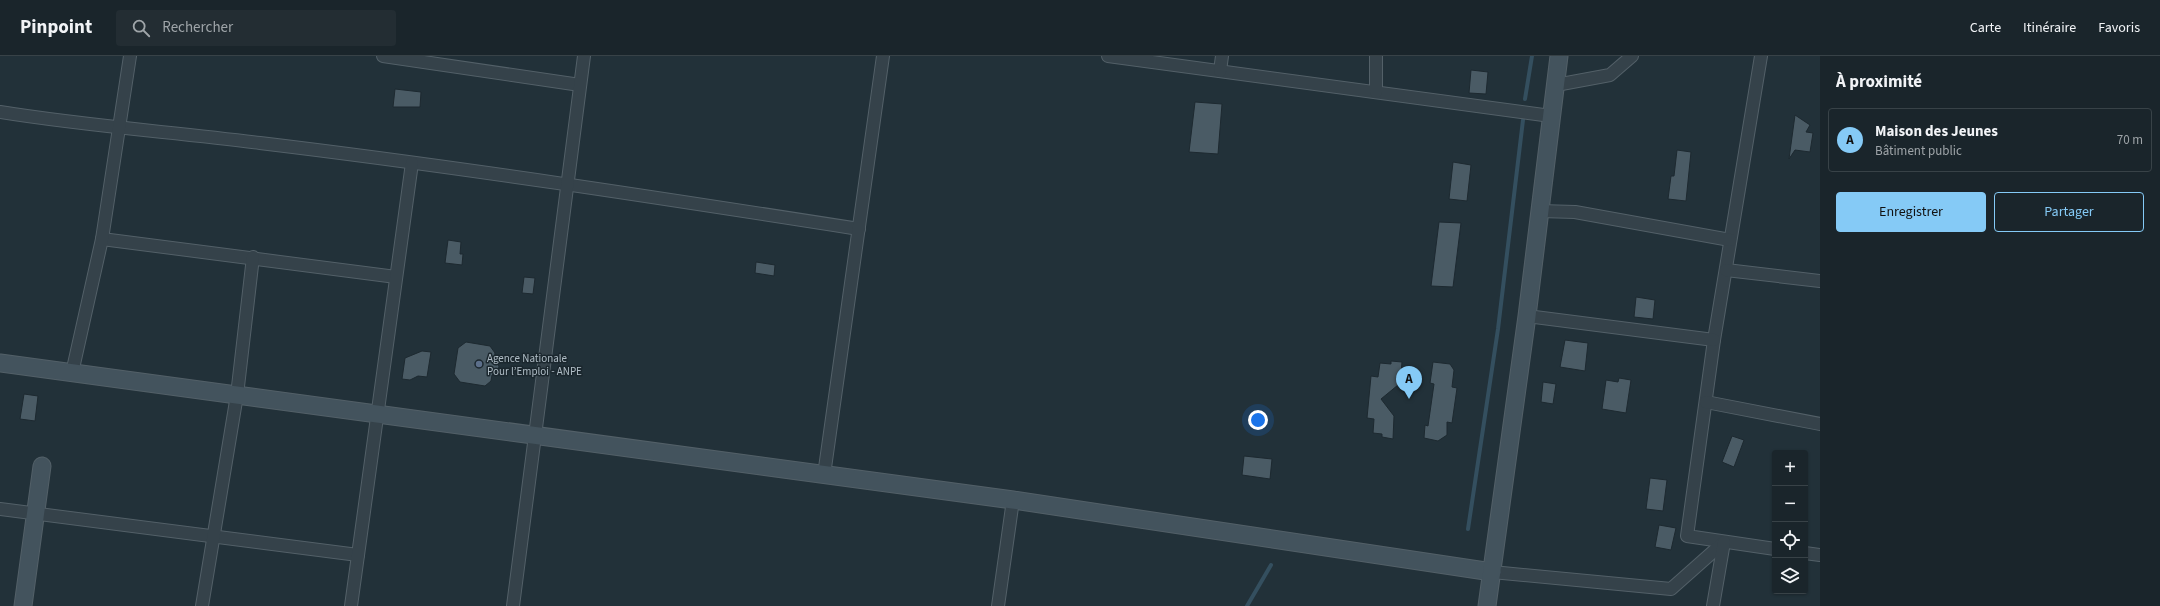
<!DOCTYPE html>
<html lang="fr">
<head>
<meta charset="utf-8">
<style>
  body { margin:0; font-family:"Source Sans 3",sans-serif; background:#232d33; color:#f1f3f6 }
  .controls { position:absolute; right:12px; bottom:12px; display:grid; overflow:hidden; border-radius:4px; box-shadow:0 1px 3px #0004 }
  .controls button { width:36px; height:36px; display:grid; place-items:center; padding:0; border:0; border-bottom:1px solid #384247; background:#1a252b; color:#f1f3f6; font:20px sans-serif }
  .you { position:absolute; left:1258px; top:364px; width:14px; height:14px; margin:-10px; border:3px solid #fff; border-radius:50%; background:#1a73e8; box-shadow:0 0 0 6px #1a73e833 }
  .badge { display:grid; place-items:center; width:26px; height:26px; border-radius:50%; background:#85caf6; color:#111; font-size:13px; font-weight:700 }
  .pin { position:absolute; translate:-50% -33px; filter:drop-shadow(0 1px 2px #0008) }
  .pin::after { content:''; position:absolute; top:21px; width:14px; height:12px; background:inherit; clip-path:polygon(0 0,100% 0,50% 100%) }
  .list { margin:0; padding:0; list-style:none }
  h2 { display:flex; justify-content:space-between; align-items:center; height:52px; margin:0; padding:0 16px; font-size:17px }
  h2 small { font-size:13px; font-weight:400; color:#9fa5a9 }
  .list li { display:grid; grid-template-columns:26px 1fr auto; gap:12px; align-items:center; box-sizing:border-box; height:64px; margin:0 8px 8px; padding:0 8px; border:1px solid #384247; border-radius:4px }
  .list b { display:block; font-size:15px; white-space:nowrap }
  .list p { margin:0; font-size:13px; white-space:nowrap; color:#9fa5a9 }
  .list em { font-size:13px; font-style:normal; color:#9fa5a9 }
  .actions { display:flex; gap:8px; padding:12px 16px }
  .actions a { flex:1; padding:9px 0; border:1px solid #85caf6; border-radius:4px; text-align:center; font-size:14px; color:#85caf6 }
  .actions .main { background:#85caf6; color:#111 }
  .icon { flex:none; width:22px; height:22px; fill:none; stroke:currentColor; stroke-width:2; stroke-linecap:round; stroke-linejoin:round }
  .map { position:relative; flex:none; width:1820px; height:550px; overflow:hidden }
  header { display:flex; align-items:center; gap:24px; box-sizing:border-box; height:56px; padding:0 20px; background:#1a252b; border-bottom:1px solid #384247 }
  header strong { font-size:19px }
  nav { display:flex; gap:22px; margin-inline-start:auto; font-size:14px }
  .search { width:280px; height:36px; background:#232d33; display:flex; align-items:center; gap:10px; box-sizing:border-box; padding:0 14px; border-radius:4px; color:#9fa5a9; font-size:15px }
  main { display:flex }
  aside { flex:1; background:#1a252b }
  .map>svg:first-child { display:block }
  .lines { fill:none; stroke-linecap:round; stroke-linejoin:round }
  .stream { stroke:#344f5f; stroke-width:4 }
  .building { fill:#4a5b65; stroke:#1d2930 }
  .street-casing { stroke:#536068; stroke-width:14 }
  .secondary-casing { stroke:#536068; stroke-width:19 }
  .street { stroke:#35424a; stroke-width:12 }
  .secondary { stroke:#43535d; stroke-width:17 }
  .service-dot { fill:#5c6f8a; stroke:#1b272e; stroke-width:1.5 }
  .labels { text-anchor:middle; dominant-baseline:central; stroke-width:3; stroke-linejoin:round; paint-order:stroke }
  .poi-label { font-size:11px; fill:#b0bdc6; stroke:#1b272e; text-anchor:start }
</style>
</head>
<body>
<header>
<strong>Pinpoint</strong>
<div class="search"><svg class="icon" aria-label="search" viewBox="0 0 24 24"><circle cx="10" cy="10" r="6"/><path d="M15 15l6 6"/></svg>Rechercher</div>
<nav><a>Carte</a><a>Itinéraire</a><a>Favoris</a></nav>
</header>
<main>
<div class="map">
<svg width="1820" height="550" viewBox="0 0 1820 550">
  <rect width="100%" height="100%" fill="#223139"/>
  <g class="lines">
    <!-- stream -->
    <g class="stream">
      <path d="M1525,43L1532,0"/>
      <path d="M1468,473L1498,273L1523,64"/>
      <path d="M1247,550L1271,509"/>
    </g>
  </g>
  <!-- building -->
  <g class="building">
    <path d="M1471,14L1488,16L1486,38L1469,37Z"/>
    <path d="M395,33L421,36L420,51H393Z"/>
    <path d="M1195,46L1222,48L1218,98L1189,96Z"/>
    <path d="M1795,59L1810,69L1806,76L1813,77L1810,96L1795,94L1789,103Z"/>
    <path d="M1677,94L1691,96L1686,145L1668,143L1671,120H1674Z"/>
    <path d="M1453,106L1471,109L1467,145L1449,143Z"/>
    <path d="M1439,166L1461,167L1453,231L1431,230Z"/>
    <path d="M448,184L461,186L460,198H463L462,209L445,207Z"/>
    <path d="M756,206L775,209L774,220L755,217Z"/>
    <path d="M524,221L535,222L533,238L522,237Z"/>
    <path d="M1636,241L1655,244L1653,263L1634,261Z"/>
    <path d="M1565,284L1588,287L1585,315L1560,311Z"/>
    <path d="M466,286L490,290L495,297L494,304L499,310L498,315L492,319L491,325L485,330L460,326L454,318L458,292Z"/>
    <path d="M422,295L431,296L427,321L418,320L410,324L402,323L405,302Z"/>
    <path d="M1391,305L1402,306L1401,318H1399L1398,329L1381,343L1394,360L1393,383L1382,381V378L1373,377L1374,363L1367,362L1371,320L1378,321L1380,307L1391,308Z"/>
    <path d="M1433,306L1450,308L1454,314L1452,331L1457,332L1452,367L1447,366V379L1438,385L1424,382L1425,369L1428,370L1434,328L1430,327Z"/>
    <path d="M1619,322L1631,324L1626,357L1602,353L1606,324L1618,326Z"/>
    <path d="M1543,326L1556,328L1553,348L1541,346Z"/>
    <path d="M24,338L38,340L35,365L20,363Z"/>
    <path d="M1732,380L1744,384L1734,411L1722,406Z"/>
    <path d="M1244,400L1272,403L1270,423L1242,419Z"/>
    <path d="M1650,422L1667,424L1663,455L1646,453Z"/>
    <path d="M1659,469L1676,472L1671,494L1655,491Z"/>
  </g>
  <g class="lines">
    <!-- street casing -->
    <g class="street-casing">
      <g id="street">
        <path d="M383,0L580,29"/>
        <path d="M1108,0L1551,60"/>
        <path d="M1761,0L1714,284L1687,480L1775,493"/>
        <path d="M1220,15L1222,0"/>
        <path d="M1556,29L1610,19L1632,0"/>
        <path d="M1376,36V0"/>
        <path d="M0,56C86,70 173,76 260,87C460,111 660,142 859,173"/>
        <path d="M1540,155L1575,156L1730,184"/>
        <path d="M102,183L396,221"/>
        <path d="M1726,214L1820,225"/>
        <path d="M1527,260L1714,284"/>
        <path d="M72,317L102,183L130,0"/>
        <path d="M1706,346L1820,368"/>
        <path d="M824,419L883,0"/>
        <path d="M0,453L358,499"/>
        <path d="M1805,497L1820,499"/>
        <path d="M1492,516L1671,533L1724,486"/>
        <path d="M202,550L237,339L253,201"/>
        <path d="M351,550L412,107"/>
        <path d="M513,550L584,0"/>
        <path d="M998,550L1013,444"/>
        <path d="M1713,550L1724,486"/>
      </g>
    </g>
    <!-- secondary casing -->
    <g class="secondary-casing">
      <g id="secondary">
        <path d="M0,307L1013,444L1492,516"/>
        <path d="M23,550L42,410"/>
        <path d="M1487,550L1527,260L1559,0"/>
      </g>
    </g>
    <!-- street -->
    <use href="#street" class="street"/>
    <!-- secondary -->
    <use href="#secondary" class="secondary"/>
  </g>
  <!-- markers -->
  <circle class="service-dot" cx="479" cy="308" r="4"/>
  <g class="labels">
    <!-- poi labels -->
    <g class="poi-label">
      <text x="487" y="302">Agence Nationale<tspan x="487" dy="13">Pour l’Emploi - ANPE</tspan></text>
    </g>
  </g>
</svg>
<div class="controls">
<button>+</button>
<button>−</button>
<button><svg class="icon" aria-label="locate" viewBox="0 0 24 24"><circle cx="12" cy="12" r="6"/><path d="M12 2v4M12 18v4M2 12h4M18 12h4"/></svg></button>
<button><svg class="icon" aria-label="layers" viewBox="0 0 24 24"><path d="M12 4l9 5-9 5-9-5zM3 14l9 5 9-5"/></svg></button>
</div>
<div class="you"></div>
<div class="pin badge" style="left:1409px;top:343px">A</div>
</div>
<aside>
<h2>À proximité<small></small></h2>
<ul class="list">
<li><span class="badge">A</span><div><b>Maison des Jeunes</b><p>Bâtiment public</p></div><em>70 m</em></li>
</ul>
<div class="actions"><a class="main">Enregistrer</a><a>Partager</a></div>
</aside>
</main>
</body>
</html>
